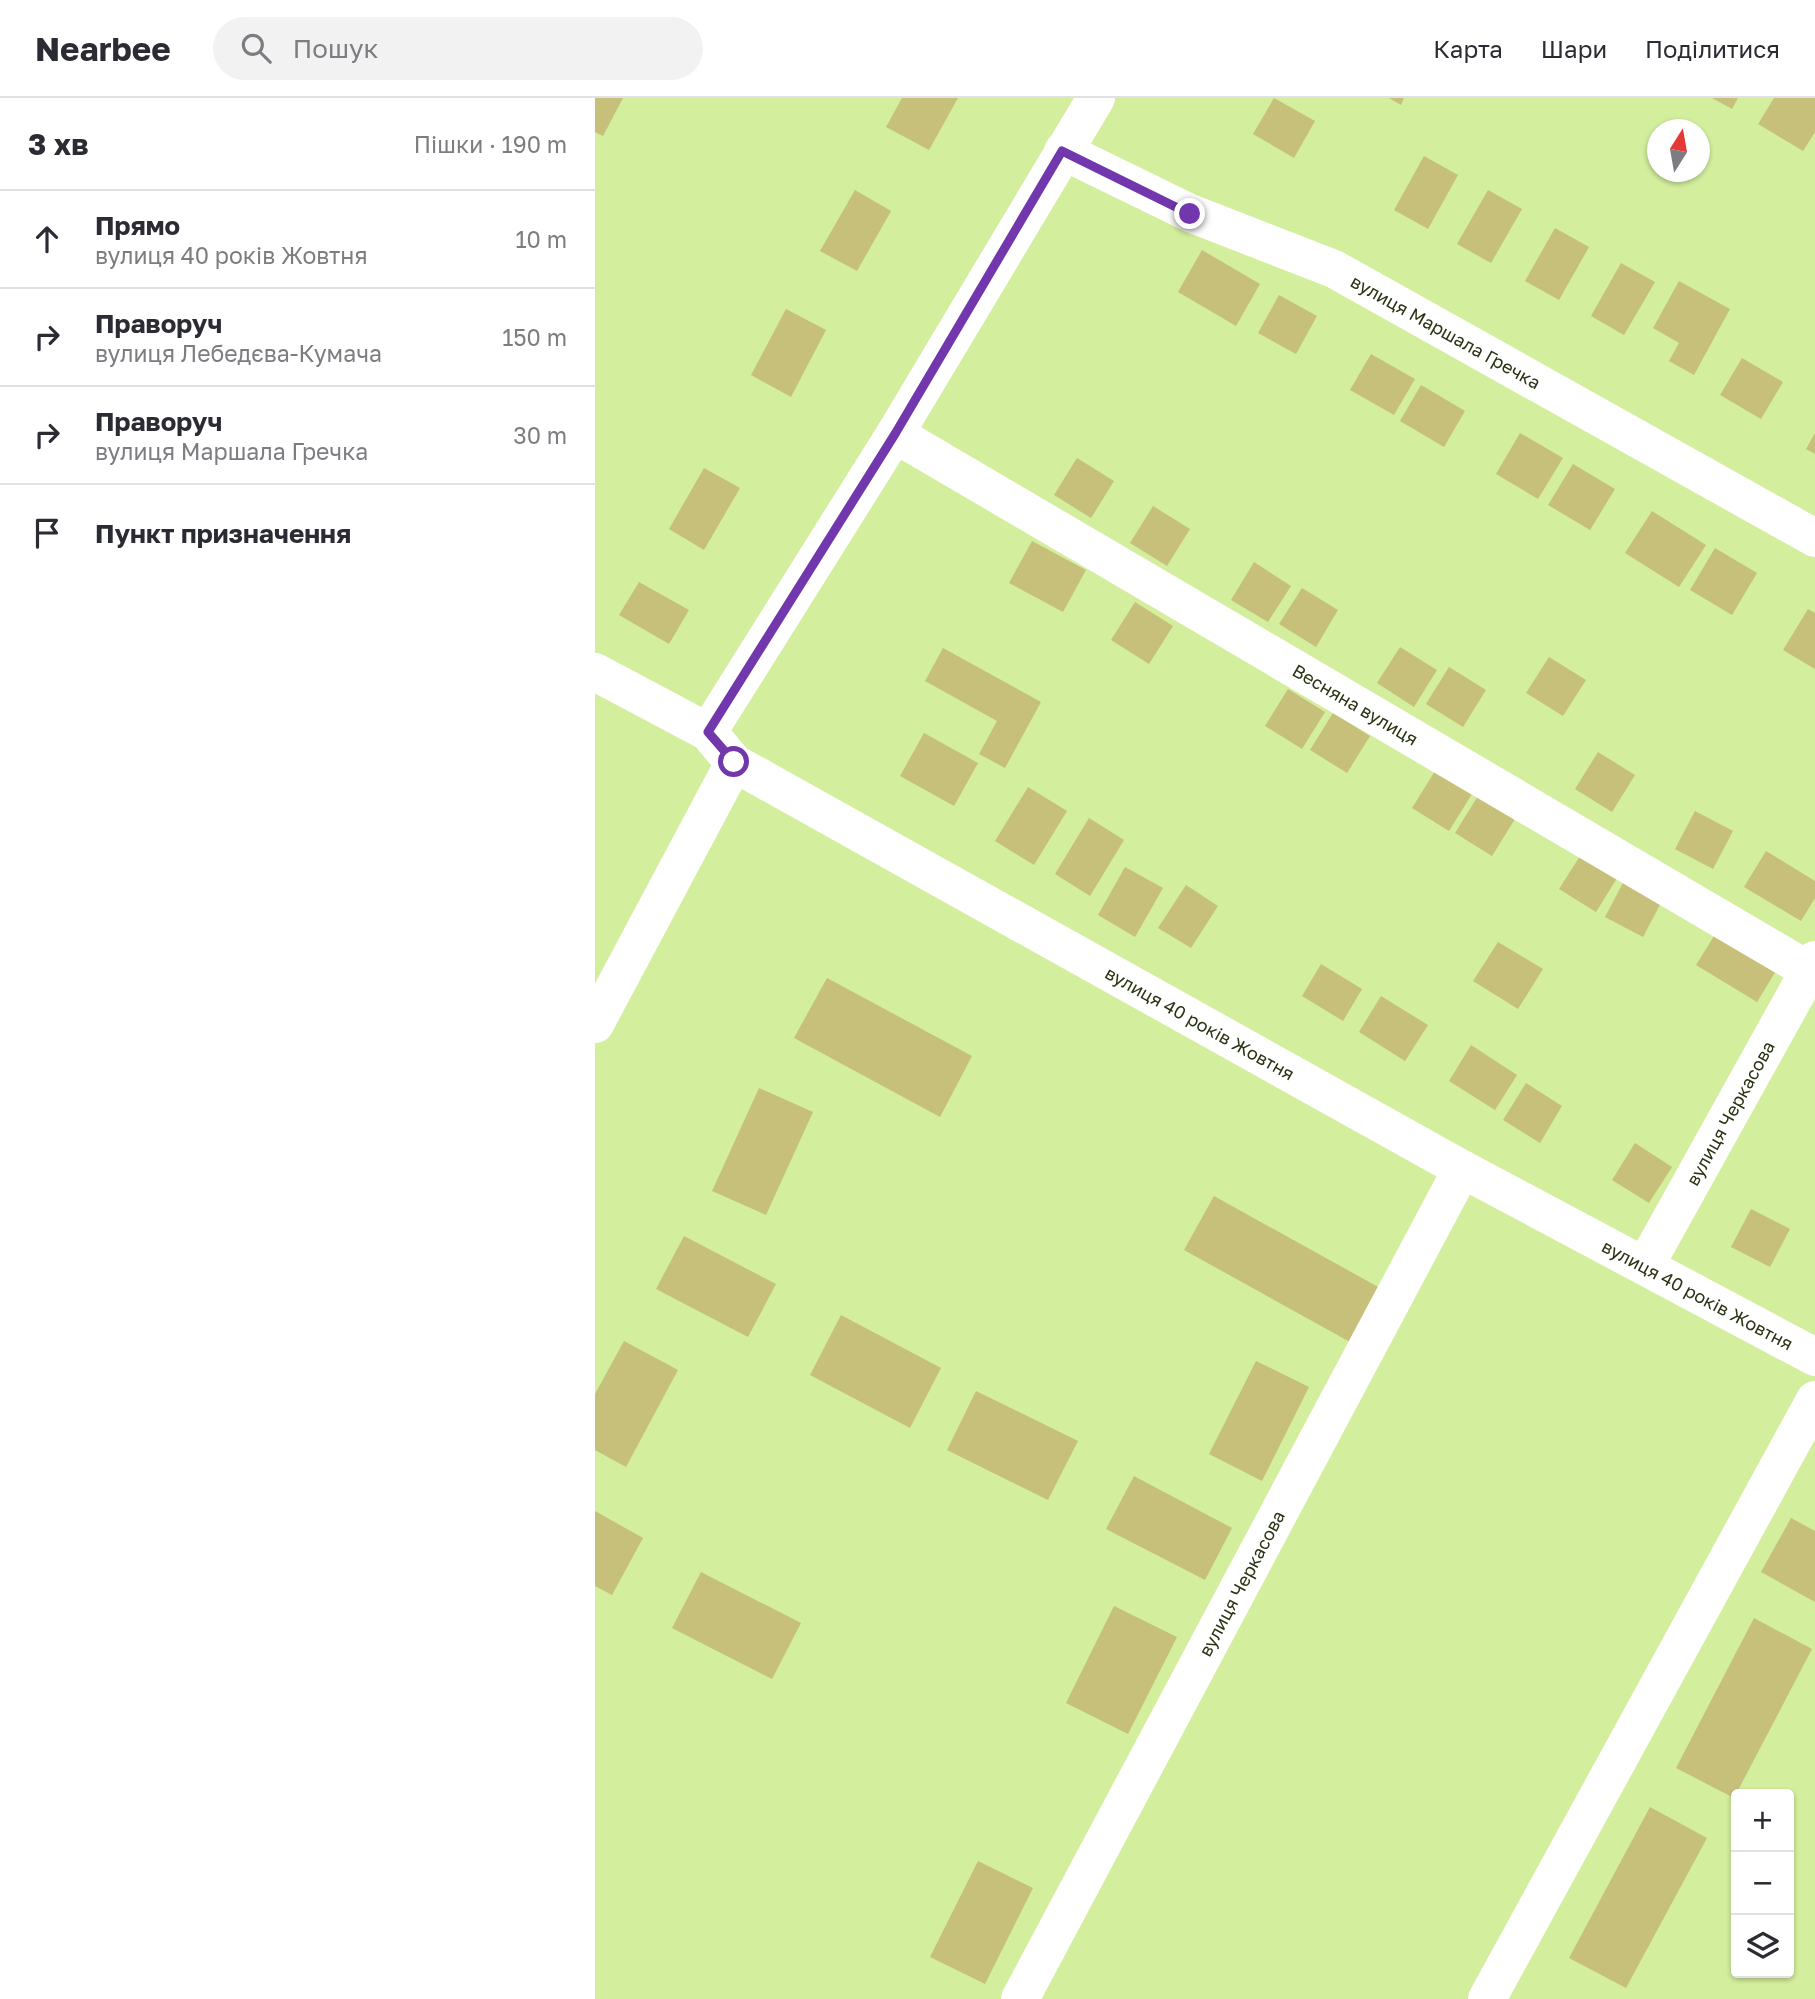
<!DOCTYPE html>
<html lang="uk">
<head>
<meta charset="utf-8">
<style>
  body { margin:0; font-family:"Golos Text",sans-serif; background:#f2f2f3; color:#2b2b33 }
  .controls { position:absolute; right:21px; bottom:21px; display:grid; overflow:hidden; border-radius:7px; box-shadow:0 2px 5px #0004 }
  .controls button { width:63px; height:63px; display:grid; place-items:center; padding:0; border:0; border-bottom:2px solid #e1e1e2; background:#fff; color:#2b2b33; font:35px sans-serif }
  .compass { position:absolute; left:1052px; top:21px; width:63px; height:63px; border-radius:50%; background:#fff; box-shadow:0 2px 5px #0004; rotate:11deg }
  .stop { position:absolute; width:21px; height:21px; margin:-16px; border:5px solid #7337ad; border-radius:50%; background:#fff }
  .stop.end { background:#7337ad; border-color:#fff; box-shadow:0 2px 7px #0008 }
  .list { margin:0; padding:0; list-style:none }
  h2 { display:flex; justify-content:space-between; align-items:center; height:91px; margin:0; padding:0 28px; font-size:30px }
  h2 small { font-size:23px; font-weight:400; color:#7c7c81 }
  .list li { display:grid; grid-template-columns:46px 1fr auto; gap:21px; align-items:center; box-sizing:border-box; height:98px; padding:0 28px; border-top:2px solid #e1e1e2 }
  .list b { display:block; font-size:26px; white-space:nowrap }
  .list p { margin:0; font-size:23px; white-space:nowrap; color:#7c7c81 }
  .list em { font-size:23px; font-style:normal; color:#7c7c81 }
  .icon { flex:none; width:38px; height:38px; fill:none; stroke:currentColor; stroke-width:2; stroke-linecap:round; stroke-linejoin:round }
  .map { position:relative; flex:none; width:1220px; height:1901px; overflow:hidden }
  header { display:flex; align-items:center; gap:42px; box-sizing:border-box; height:98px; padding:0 35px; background:#fff; border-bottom:2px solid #e1e1e2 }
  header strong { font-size:33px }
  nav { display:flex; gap:38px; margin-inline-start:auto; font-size:24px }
  .search { width:490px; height:63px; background:#f2f2f3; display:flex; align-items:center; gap:18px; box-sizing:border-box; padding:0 24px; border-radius:38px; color:#7c7c81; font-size:26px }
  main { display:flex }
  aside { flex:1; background:#fff }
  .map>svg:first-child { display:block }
  .building { fill:#c6c07b }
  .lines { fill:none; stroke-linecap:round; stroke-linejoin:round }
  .minor { stroke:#fff; stroke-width:38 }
  .route { stroke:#7337ad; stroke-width:9 }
  .labels { text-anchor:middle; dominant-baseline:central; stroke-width:5; stroke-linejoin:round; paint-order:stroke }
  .street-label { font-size:18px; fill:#2a3413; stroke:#e0fcaa }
</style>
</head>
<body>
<header>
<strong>Nearbee</strong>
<div class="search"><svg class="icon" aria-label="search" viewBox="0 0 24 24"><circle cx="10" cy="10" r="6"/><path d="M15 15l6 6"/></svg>Пошук</div>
<nav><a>Карта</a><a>Шари</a><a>Поділитися</a></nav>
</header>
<main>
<aside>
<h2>3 хв<small>Пішки · 190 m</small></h2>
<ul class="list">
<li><svg class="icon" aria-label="ahead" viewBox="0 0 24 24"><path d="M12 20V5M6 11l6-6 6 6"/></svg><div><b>Прямо</b><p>вулиця 40 років Жовтня</p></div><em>10 m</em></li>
<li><svg class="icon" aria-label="right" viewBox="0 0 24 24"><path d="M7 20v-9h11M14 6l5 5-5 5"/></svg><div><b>Праворуч</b><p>вулиця Лебедєва-Кумача</p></div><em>150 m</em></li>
<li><svg class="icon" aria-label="right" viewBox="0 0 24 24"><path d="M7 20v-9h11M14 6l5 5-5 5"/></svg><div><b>Праворуч</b><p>вулиця Маршала Гречка</p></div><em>30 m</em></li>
<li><svg class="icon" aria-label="arrive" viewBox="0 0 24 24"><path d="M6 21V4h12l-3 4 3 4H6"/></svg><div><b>Пункт призначення</b></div></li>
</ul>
</aside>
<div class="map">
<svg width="1220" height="1901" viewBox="0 0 1220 1901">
  <rect width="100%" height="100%" fill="#d3ee9d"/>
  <!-- building -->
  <g class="building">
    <path d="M0,0H28L8,38L0,34Z"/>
    <path d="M307,0H363L334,52L291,29Z"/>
    <path d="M679,0L720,23L699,60L658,36Z"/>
    <path d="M794,0H809L806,7Z"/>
    <path d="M1117,0H1143L1137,11Z"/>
    <path d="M1179,0H1220V34L1208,53L1163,26Z"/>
    <path d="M829,58L863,77L833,131L799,112Z"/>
    <path d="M260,92L296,113L262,173L225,153Z"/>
    <path d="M893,92L927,111L896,165L862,146Z"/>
    <path d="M960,130L994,149L964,202L930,183Z"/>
    <path d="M607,152L665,186L641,228L583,194Z"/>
    <path d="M1026,165L1060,184L1029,237L996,218Z"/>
    <path d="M1084,183L1135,211L1099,277L1074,263L1084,245L1058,230Z"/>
    <path d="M684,197L722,218L701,256L663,235Z"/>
    <path d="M191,211L231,232L196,299L156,277Z"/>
    <path d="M776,256L820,281L799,317L755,292Z"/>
    <path d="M1147,260L1188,284L1166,321L1125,297Z"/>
    <path d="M826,287L870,313L849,349L805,323Z"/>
    <path d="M925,335L968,360L943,401L901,376Z"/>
    <path d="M1220,335V356L1211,351Z"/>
    <path d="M482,360L519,383L496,420L459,397Z"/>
    <path d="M978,366L1020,391L995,432L953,407Z"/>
    <path d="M109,370L145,390L109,452L74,431Z"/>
    <path d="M558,408L595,431L572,468L535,445Z"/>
    <path d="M1057,413L1111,447L1084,489L1030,455Z"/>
    <path d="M437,443L491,472L468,514L414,485Z"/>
    <path d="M1120,450L1162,475L1137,517L1095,492Z"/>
    <path d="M659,464L696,488L673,524L636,502Z"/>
    <path d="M44,484L94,512L74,546L24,517Z"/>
    <path d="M707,490L743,512L721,549L684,526Z"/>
    <path d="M540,504L578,528L554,566L516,542Z"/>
    <path d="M1213,511L1220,515V571L1188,552Z"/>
    <path d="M805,549L842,572L819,609L782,585Z"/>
    <path d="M348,550L446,604L410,670L384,656L402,623L330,583Z"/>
    <path d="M954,559L991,582L968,618L931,595Z"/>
    <path d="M854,569L891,592L868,629L831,606Z"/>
    <path d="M693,591L730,614L707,651L670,628Z"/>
    <path d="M738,615L775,638L752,675L715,652Z"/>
    <path d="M329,635L383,665L359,708L305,678Z"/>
    <path d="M1003,654L1040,677L1017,714L980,691Z"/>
    <path d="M840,673L877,696L854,733L817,710Z"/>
    <path d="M433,689L472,713L439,767L400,743Z"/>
    <path d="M883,698L920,721L897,758L860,735Z"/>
    <path d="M1100,713L1138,733L1118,771L1080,751Z"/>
    <path d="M494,720L529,742L495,798L460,776Z"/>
    <path d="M1171,753L1220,783V800L1206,823L1149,789Z"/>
    <path d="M987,755L1024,777L1001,814L964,791Z"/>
    <path d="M530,769L568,790L540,839L503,817Z"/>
    <path d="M1030,781L1068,801L1048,839L1010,819Z"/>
    <path d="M591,787L623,808L596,850L563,830Z"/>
    <path d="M1124,830L1184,868L1162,904L1101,867Z"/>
    <path d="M903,844L948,871L923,911L878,883Z"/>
    <path d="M726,866L767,891L748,923L707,898Z"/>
    <path d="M232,880L377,958L345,1019L199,940Z"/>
    <path d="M786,898L833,927L810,963L764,934Z"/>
    <path d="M876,947L922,977L900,1012L854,983Z"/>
    <path d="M931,985L967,1008L945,1045L908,1022Z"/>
    <path d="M164,990L218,1014L171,1117L117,1093Z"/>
    <path d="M1040,1045L1077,1069L1054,1105L1017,1082Z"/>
    <path d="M619,1098L785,1190L755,1244L589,1152Z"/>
    <path d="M1156,1111L1195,1131L1175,1169L1136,1149Z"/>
    <path d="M89,1138L181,1186L153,1239L61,1191Z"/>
    <path d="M246,1217L346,1270L315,1330L215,1277Z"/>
    <path d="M29,1243L83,1272L31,1369L0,1352V1296Z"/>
    <path d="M661,1263L714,1289L667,1383L614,1356Z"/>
    <path d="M381,1293L483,1343L453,1402L352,1352Z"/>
    <path d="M539,1378L637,1430L610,1482L511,1431Z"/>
    <path d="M0,1413L48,1440L17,1497L0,1488Z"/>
    <path d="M1196,1420L1220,1433V1504L1166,1474Z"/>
    <path d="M106,1474L206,1525L177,1581L77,1530Z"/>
    <path d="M519,1508L582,1539L533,1636L471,1605Z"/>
    <path d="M1159,1520L1217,1551L1139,1700L1081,1670Z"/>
    <path d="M1055,1709L1112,1740L1031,1890L974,1860Z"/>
    <path d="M383,1763L438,1790L390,1886L335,1859Z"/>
  </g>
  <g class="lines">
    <!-- minor -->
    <g class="minor">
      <path id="s1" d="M468,53L595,115L739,171L1220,440"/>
      <path id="s2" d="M300,336L1220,876"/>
      <path id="s3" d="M0,574L113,634L139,665L867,1071L1220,1259"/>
      <path d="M113,634L300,336L501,0"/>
      <path d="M0,926L139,665"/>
      <path id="s4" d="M1050,1168L1220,862"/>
      <path id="s5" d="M425,1901L867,1071"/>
      <path d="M892,1901L1220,1302"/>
    </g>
  </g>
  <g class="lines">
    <!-- route -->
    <path class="route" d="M139,664L113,634L300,336L467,53L595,116"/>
  </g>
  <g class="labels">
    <!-- street labels -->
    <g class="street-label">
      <text stroke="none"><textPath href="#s1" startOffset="424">вулиця Маршала Гречка</textPath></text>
      <text stroke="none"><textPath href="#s2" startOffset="534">Весняна вулиця</textPath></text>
      <text stroke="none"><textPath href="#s3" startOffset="702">вулиця 40 років Жовтня</textPath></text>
      <text stroke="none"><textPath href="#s4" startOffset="175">вулиця Черкасова</textPath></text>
      <text stroke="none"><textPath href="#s3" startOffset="1269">вулиця 40 років Жовтня</textPath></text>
      <text stroke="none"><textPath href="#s5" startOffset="471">вулиця Черкасова</textPath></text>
    </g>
  </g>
</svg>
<div class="controls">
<button>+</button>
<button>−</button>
<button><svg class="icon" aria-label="layers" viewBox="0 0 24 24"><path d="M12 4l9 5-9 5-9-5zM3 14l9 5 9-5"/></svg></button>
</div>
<svg class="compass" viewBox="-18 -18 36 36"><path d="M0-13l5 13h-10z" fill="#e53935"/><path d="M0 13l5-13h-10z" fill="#7c7c81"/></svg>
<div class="stop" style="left:139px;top:664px"></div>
<div class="stop end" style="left:595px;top:116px"></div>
</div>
</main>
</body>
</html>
